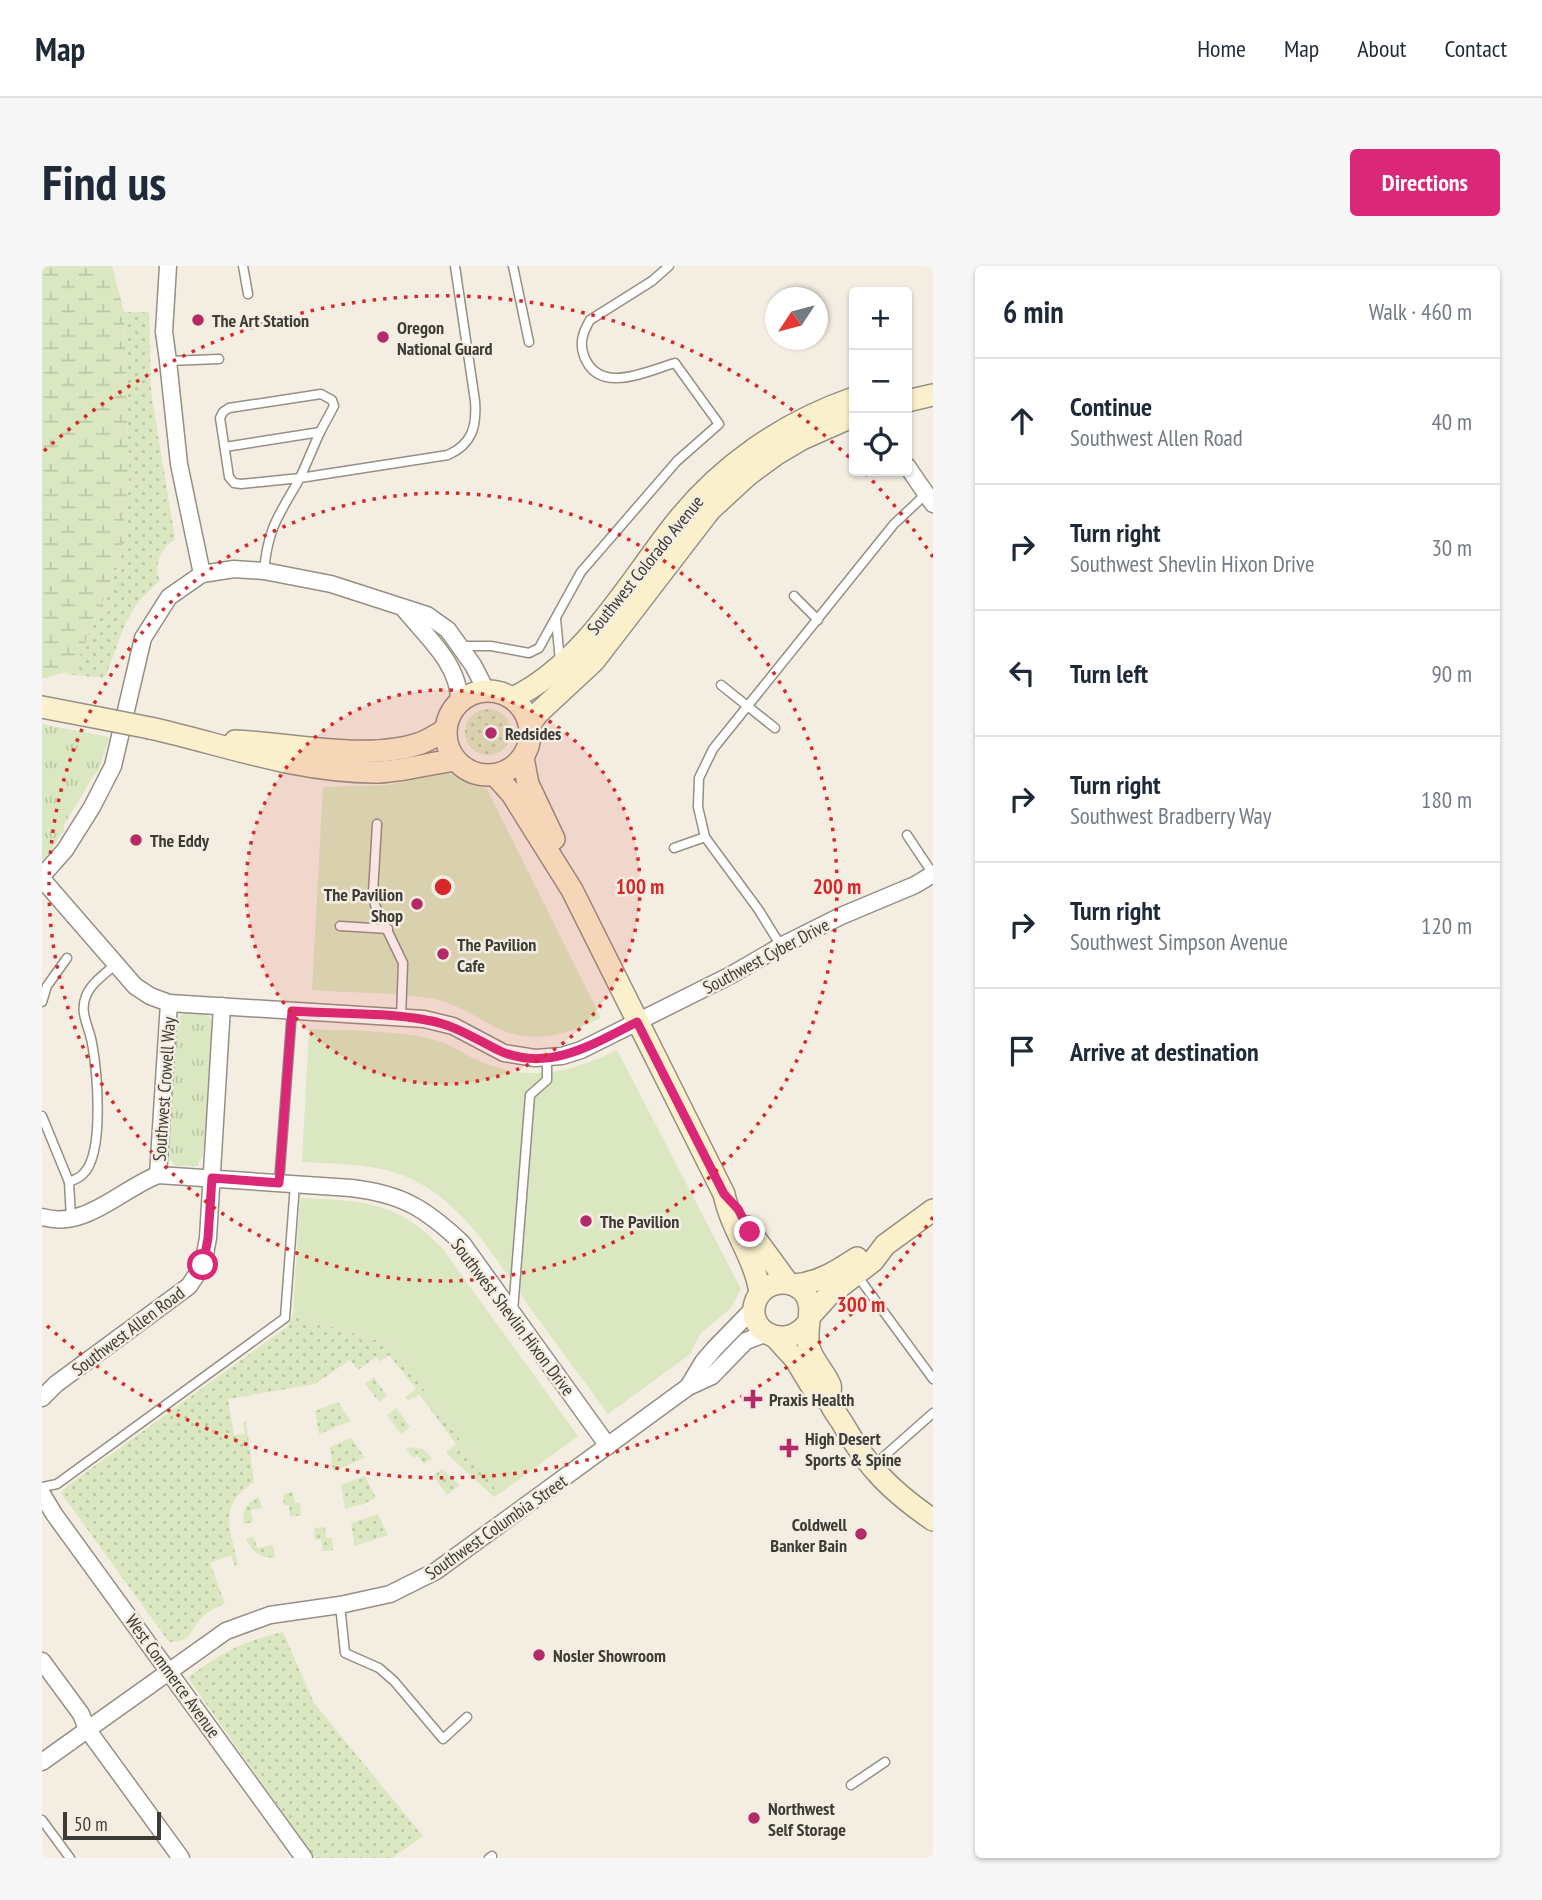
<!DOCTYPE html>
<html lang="en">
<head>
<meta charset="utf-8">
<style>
  body { margin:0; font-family:"PT Sans Narrow",sans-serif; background:#f6f6f7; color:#1f2937 }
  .controls { position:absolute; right:21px; top:21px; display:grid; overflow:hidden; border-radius:7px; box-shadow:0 2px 5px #0004 }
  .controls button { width:63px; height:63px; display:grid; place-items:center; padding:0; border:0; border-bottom:2px solid #e0e1e3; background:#fff; color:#1f2937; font:35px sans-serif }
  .compass { position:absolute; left:723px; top:21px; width:63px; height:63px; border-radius:50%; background:#fff; box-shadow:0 2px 5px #0004; rotate:234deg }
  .scale { position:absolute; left:21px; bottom:18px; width:98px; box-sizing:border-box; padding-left:7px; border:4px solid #3d3b36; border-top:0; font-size:19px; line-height:24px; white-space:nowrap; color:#3d3b36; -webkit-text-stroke:5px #f4eee2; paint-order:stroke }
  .stop { position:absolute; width:21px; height:21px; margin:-16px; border:5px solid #db2777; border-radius:50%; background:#fff }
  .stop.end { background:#db2777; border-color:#fff; box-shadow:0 2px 7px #0008 }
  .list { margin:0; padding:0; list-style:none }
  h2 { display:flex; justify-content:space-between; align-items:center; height:91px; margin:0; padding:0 28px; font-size:30px }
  h2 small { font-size:23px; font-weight:400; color:#747a83 }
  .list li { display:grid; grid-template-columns:46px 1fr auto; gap:21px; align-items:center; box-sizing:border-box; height:126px; padding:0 28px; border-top:2px solid #e0e1e3 }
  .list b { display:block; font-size:26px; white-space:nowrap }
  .list p { margin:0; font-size:23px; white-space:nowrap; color:#747a83 }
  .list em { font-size:23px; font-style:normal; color:#747a83 }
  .icon { flex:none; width:38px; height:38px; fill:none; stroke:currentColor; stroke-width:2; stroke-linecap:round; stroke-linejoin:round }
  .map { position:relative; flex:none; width:891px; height:1592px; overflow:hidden; border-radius:7px }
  header { display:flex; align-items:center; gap:42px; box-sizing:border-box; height:98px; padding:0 35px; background:#fff; border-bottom:2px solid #e0e1e3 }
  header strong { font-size:33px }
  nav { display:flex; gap:38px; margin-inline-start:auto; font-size:24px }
  .intro { display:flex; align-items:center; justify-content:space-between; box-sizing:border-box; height:168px; padding:0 42px }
  h1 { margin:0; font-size:49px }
  .button { padding:18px 32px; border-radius:7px; background:#db2777; color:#fff; font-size:24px; font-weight:700 }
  main { display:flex; gap:42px; padding:0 42px }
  aside { flex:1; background:#fff; border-radius:7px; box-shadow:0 2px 5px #0004 }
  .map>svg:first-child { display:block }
  .grass { fill:url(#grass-dots) }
  .wetland { fill:url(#wetland-marsh) }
  .park { fill:url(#park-tufts) }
  .pitch { fill:#dae7c1 }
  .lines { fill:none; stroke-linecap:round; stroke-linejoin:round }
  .lane-casing { stroke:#958f84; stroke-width:11 }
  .street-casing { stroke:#958f84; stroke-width:19 }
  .secondary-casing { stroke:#958f84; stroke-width:24 }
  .lane { stroke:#fff; stroke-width:8 }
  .street { stroke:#fff; stroke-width:16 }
  .secondary { stroke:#faf0cc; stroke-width:21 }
  .secondary-bridge-casing { stroke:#958f84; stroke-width:24; stroke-linecap:butt }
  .secondary-bridge { stroke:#faf0cc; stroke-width:21 }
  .route { stroke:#db2777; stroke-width:9 }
  .ring { fill:none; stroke:#d62828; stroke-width:3.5; stroke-dasharray:3.5 7 }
  .poi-dot { fill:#b42a68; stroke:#f4eee2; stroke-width:2.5 }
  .labels { text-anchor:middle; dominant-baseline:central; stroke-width:5; stroke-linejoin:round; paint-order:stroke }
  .poi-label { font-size:18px; font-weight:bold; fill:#3d3b36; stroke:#f4eee2; text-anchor:start }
  .street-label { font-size:18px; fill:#3d3b36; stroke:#f4eee2 }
  .centre { fill:#d62828; stroke:#f4eee2; stroke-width:3.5 }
  .ring-label { font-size:21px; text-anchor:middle; font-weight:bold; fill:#d62828; stroke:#f4eee2; stroke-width:5; stroke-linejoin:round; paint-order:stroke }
</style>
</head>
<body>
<header>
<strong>Map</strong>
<nav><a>Home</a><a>Map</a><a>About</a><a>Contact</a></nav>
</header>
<div class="intro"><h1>Find us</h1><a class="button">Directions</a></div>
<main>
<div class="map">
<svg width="891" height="1592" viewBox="0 0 891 1592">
  <defs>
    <pattern id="grass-dots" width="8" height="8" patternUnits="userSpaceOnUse" patternTransform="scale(1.75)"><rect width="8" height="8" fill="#dae7c1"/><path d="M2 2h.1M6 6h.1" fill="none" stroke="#bcc7a6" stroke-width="1.8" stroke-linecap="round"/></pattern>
    <pattern id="wetland-marsh" width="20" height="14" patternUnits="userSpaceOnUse" patternTransform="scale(1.75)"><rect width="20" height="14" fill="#dae7c1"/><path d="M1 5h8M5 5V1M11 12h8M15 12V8" fill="none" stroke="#bcc7a6"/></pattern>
    <pattern id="park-tufts" width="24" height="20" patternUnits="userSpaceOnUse" patternTransform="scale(1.75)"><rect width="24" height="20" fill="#dae7c1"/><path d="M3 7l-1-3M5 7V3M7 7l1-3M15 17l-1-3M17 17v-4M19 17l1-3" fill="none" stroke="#bcc7a6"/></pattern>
  </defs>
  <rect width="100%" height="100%" fill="#f4eee2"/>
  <!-- grass -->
  <g class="grass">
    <path d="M82,46H107L109,126L133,273C120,281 110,300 118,314L96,336L83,358L64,409L61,412L22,408L33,403L47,366L78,296L87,209Z"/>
    <circle cx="446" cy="466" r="23"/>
    <path d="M251,1049L350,1079L457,1228L452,1231L405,1188V1185L414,1178L377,1128L366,1135L363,1131L374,1123L347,1089L338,1095L334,1091L316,1104L308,1094L273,1118L186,1133L192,1169L203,1168L201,1156L204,1155L212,1216C175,1240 188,1262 196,1298L193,1300L189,1289L168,1297L183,1338C172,1342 161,1348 154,1359C145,1373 145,1375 127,1376L19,1227L24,1221L246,1060Z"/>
    <path d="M332,1111L345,1130L337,1136L323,1118Z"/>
    <path d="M296,1136L309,1155L277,1168L273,1145Z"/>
    <path d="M354,1142L368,1161L359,1168L345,1149Z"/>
    <path d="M309,1172L323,1192L291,1205L288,1181Z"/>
    <path d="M369,1181L381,1183L390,1192L382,1198L375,1189L371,1192L364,1183Z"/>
    <path d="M400,1203L418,1219L405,1229L391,1210Z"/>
    <path d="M323,1210L334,1232L319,1239L303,1242L299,1219Z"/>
    <path d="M251,1226L253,1237H258L259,1249L248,1251L247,1239H242L241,1228Z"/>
    <path d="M217,1231L220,1242L209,1244L211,1256L202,1258C199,1245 206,1235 217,1231Z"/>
    <path d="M336,1248L346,1269L313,1280L309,1257Z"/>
    <path d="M283,1261L284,1272H290L291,1284L281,1285L279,1273L273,1274L272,1262Z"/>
    <path d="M212,1271L215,1282L231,1279L233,1292C218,1291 210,1287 204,1272Z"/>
    <path d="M241,1366L272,1437L381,1570L350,1592H273L146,1412C177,1388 203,1374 241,1366Z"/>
  </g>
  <!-- wetland -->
  <path class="wetland" d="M0,0H70L82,46L87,209L78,296L47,366L33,404L3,412H0Z"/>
  <!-- park -->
  <g class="park">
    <path d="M0,458L67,471L57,504L52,509L22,559V564C14,575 10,585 0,594Z"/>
    <path d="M143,747L165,748L170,755L161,889L155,900H134L126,891L134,754Z"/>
  </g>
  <!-- pitch -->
  <g class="pitch">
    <path d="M406,507L445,523L559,752C522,770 485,780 447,758C428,747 410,736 388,732C350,726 308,727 270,724L281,521L346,519Z"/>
    <path d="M267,763C305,765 349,764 386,772C405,776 418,786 435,794C484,817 529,807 575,784L699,1023L689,1042L659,1067L647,1089L566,1148C539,1111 511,1074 484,1036C451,989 420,935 365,911C331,897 295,898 260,896Z"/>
    <path d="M258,932C320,935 354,934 400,982L536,1170L457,1228L350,1079L251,1049Z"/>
  </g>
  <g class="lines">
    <!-- lane casing -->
    <g class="lane-casing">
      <g id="lane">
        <path d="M201,0L206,28"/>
        <path d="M471,0L487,76"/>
        <path d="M126,95L177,93"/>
        <path d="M279,128L290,134L292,140L278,166L258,212L199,218L192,217L187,211L178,152L181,146L187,142Z"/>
        <path d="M183,181L278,166"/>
        <path d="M222,305C226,261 237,249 258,212L406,189C430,178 435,161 433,135L413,0"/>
        <path d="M752,330L776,354"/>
        <path d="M514,353L518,395"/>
        <path d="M418,380H449L487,387L497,382L539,306L635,195L677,158L633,97C605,105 557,130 542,90C537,77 541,66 548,54L610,15L627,0"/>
        <path d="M679,419L733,462"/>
        <path d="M335,558L331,627L333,639L361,697L359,752"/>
        <path d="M865,569L891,608"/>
        <path d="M632,582L663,571"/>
        <path d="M298,660L346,663"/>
        <path d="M739,680L716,643L663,571L656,541L657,512L671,483L852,258L884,228"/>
        <path d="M0,736L5,720L25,692"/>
        <path d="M0,850L27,916"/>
        <path d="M237,917L250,745"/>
        <path d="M29,953L27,916C31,914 38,912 41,908C63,888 55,804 50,777C47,760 37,747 44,730C49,717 64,707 74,698"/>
        <path d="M814,1008L891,1113"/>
        <path d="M471,1045L488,829L505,814V792"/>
        <path d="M831,1200L891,1147"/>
        <path d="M0,1221L15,1218L243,1052L253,918"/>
        <path d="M298,1339L303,1387L337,1402L352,1415L401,1473L425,1451"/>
        <path d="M809,1519L843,1496"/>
        <path d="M0,1554L28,1592"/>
        <path d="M447,1592L450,1590"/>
      </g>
    </g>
    <!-- street casing -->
    <g class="street-casing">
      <g id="street">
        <path d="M126,0L122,66L126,95L137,198L160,308"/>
        <path d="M865,200L891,238"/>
        <path d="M362,343C384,370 418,399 417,435"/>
        <path d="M0,610L23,584L50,541L71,500L101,372L127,331L160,308L192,303L222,305L289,318L385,349L406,364L431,399L444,424"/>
        <path d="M0,613L93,720L108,730L127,737L382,753L411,760L462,787L493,792L520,790L539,784L689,709L739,680L799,650L873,619L891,608"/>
        <path d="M116,909L127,737"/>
        <path d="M0,951C43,964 79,923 116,909L309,922C360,928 383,942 420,977L566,1180"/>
        <path d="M646,1121L661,1096L673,1082L712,1042"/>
        <path d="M0,1132L14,1118L147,1020L161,999L166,972L180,740"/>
        <path d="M0,1228L12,1248L262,1592"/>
        <path d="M0,1395L39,1448L45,1463L139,1592"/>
        <path d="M0,1496L184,1365L228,1349L298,1339L348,1328L394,1305L646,1121L670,1110L704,1075L725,1067"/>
      </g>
    </g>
    <!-- secondary casing -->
    <g class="secondary-casing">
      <g id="secondary">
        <path d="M865,135L891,129"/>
        <circle cx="446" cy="467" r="42"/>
        <path d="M471,432C542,397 585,319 632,259C678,200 742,156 812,132"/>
        <path d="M0,441L57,452"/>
        <path d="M488,458L496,447L552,395L668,244L706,209L733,189L760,173L812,150"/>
        <path d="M108,462C184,479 254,506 333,506C359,506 387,497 413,494"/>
        <path d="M193,475C248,477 326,496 379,477C387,474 395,469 403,464"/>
        <path d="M481,492L486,518L512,573"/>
        <path d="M453,509L470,528L530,624L682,928C689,963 713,991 718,1027"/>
        <path d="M705,961L746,1017"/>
        <path d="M752,1019C777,1017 795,1005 815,992"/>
        <path d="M768,1050L786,1030L831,995L843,979L891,944"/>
        <path d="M765,1058C742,1087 700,1063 715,1032C724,1015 747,1012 761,1025C775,1040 762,1062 767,1081C771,1096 782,1105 788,1119C790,1124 786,1129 787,1134C789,1142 797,1151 801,1158C826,1202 849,1225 891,1254"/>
        <path d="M733,1071L753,1093L775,1129L787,1134"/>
      </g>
    </g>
    <!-- lane -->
    <use href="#lane" class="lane"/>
    <!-- street -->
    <use href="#street" class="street"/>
    <!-- secondary -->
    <use href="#secondary" class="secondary"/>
    <!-- secondary-bridge casing -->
    <g class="secondary-bridge-casing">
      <path id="secondary-bridge" d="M57,452L108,462"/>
    </g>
    <!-- secondary-bridge -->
    <use href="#secondary-bridge" class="secondary-bridge"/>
  </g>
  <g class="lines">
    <!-- route -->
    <path class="route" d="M161,999L166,972L170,912L237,917L250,745C294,748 341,746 384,754C412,758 433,773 458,785C507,807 553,777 595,756L682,928L696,943L708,966"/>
  </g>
  <!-- distance rings -->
  <circle cx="401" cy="621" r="197" fill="#d62828" fill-opacity=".12"/>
  <g class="ring">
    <circle cx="401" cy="621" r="197"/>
    <circle cx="401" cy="621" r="394"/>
    <path d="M891 951A591 591 0 0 1 2 1057M2 185A591 591 0 0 1 812 196M823 207A591 591 0 0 1 891 291"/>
  </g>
  <!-- markers -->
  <g class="poi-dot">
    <circle cx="156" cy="54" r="7"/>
    <circle cx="341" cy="71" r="7"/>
    <circle cx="449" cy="467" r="7"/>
    <circle cx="94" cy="574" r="7"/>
    <circle cx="375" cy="638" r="7"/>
    <circle cx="401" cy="688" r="7"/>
    <circle cx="544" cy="955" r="7"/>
    <path d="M707.5 1122.5h7v7h7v7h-7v7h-7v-7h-7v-7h7z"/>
    <path d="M743.5 1171.5h7v7h7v7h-7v7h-7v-7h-7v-7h7z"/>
    <circle cx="819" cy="1268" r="7"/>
    <circle cx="497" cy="1389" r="7"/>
    <circle cx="712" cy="1552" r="7"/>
  </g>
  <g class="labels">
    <!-- poi labels -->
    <g class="poi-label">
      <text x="170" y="54">The Art Station</text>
      <text x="355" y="61">Oregon<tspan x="355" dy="21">National Guard</tspan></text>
      <text x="463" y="467">Redsides</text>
      <text x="108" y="574">The Eddy</text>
      <text x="361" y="628" text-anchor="end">The Pavilion<tspan x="361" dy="21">Shop</tspan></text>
      <text x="415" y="678">The Pavilion<tspan x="415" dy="21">Cafe</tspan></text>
      <text x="558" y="955">The Pavilion</text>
      <text x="727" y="1133">Praxis Health</text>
      <text x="763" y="1172">High Desert<tspan x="763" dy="21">Sports &amp; Spine</tspan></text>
      <text x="805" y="1258" text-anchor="end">Coldwell<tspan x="805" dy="21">Banker Bain</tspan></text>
      <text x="511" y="1389">Nosler Showroom</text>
      <text x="726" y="1542">Northwest<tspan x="726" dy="21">Self Storage</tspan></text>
    </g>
    <!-- street labels -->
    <g class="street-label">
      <text transform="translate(603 299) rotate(-51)">Southwest Colorado Avenue</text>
      <text transform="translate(724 690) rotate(-28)">Southwest Cyber Drive</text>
      <text transform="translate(122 823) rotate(-86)">Southwest Crowell Way</text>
      <text transform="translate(471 1051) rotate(53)">Southwest Shevlin Hixon Drive</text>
      <text transform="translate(86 1065) rotate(-37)">Southwest Allen Road</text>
      <text transform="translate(454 1261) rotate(-35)">Southwest Columbia Street</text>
      <text transform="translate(131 1410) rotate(54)">West Commerce Avenue</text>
    </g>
  </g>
  <circle cx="401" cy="621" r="10" class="centre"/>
  <g class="ring-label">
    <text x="598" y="628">100 m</text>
    <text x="795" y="628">200 m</text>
    <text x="819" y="1046">300 m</text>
  </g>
</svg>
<div class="controls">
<button>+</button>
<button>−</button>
<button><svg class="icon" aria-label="locate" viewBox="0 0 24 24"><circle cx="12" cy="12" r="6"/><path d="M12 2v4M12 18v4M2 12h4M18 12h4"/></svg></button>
</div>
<svg class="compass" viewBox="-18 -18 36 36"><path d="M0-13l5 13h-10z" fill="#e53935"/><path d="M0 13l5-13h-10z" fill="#747a83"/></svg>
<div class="scale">50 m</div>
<div class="stop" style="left:161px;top:999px"></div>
<div class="stop end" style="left:708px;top:966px"></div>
</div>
<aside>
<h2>6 min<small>Walk · 460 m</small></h2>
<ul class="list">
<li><svg class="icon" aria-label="ahead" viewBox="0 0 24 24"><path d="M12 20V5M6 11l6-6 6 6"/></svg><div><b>Continue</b><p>Southwest Allen Road</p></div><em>40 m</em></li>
<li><svg class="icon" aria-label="right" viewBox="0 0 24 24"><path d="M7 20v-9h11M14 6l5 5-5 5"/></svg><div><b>Turn right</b><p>Southwest Shevlin Hixon Drive</p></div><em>30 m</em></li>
<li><svg class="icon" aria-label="left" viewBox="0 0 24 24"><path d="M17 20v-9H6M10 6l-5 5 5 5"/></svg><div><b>Turn left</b></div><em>90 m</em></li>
<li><svg class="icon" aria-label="right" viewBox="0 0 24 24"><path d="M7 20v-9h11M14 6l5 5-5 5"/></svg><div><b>Turn right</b><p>Southwest Bradberry Way</p></div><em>180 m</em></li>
<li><svg class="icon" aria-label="right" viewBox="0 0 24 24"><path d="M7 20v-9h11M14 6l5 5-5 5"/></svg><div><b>Turn right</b><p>Southwest Simpson Avenue</p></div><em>120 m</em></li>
<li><svg class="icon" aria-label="arrive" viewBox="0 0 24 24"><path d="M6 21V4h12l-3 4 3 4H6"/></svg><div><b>Arrive at destination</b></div></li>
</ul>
</aside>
</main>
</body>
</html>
